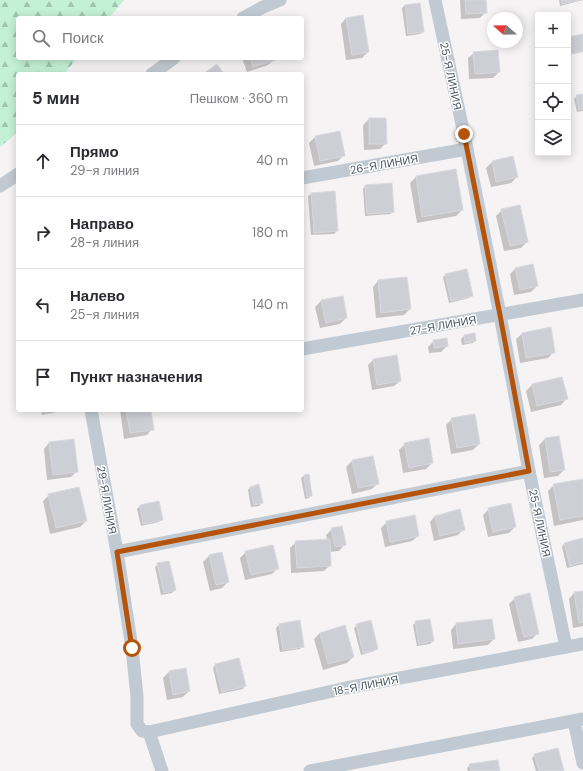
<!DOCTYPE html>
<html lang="ru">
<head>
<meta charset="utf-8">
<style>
  body { margin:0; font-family:"DM Sans",sans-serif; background:#f2f2f3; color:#2b2b33 }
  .controls { position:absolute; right:12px; top:12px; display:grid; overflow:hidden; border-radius:4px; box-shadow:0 2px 10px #0003 }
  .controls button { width:36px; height:36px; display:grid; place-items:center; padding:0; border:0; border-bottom:1px solid #e1e1e2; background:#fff; color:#2b2b33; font:20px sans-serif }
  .compass { position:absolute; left:487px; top:12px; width:36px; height:36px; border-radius:50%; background:#fff; box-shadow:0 2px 10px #0003; rotate:290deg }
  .stop { position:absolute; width:12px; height:12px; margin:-9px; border:3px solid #b45309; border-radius:50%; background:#fff }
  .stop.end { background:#b45309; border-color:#fff; box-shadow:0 1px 4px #0008 }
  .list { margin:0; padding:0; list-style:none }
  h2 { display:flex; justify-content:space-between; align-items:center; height:52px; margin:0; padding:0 16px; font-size:17px }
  h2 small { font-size:13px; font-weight:400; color:#7c7c81 }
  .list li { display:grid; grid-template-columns:26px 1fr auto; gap:12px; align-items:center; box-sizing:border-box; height:72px; padding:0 16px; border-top:1px solid #e1e1e2 }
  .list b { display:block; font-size:15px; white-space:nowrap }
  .list p { margin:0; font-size:13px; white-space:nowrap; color:#7c7c81 }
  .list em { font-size:13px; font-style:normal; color:#7c7c81 }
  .icon { flex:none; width:22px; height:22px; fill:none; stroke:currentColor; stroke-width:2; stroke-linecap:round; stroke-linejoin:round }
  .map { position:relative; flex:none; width:583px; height:771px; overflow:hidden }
  .search { position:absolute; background:#fff; box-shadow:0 2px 10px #0003; left:16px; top:16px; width:288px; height:44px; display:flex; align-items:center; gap:10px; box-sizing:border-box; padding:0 14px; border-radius:4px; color:#7c7c81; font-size:15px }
  .panel { position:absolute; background:#fff; box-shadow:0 2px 10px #0003; left:16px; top:72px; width:288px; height:340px; border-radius:4px }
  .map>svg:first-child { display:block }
  .forest { fill:url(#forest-firs) }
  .shadow { fill:#0003 }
  .building { fill:#cdcfd5; stroke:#d7d9de }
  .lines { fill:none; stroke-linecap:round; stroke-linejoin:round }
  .minor { stroke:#c1cad2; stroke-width:13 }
  .route { stroke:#b45309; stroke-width:5 }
  .labels { text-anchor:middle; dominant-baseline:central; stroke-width:3; stroke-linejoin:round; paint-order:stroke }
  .street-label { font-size:11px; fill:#4a5661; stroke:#fff }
</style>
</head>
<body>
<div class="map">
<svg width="583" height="771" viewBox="0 0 583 771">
  <defs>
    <pattern id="forest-firs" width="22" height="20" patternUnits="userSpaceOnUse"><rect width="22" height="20" fill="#c3f1d5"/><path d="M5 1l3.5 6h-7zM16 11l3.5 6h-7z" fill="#a0c6b0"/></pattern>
  </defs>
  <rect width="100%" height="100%" fill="#f5f3f3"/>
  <!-- forest -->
  <path class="forest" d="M0,0H124L109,18H18V58H77L64,74H18V130L11,138L0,147Z"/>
  <!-- shadow -->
  <g class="shadow">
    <path d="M460,0H485L486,12L480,18L461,19Z"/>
    <path d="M559,0H583L560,6Z"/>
    <path d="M419,4L423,32L420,34L406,36L402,8L405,5Z"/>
    <path d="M346,18L368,52L362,58L346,60L341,24Z"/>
    <path d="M583,35V52L568,55V38Z"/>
    <path d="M474,53L499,72L493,78L469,79L468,58Z"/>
    <path d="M242,58H274V60L268,65L247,72Z"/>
    <path d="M583,95V111L577,112L574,99L577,96Z"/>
    <path d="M369,119L386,143L380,149L364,150L363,125Z"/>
    <path d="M315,137L344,155L338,161L314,166L309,143Z"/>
    <path d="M492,162L517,177L511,183L491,187L486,168Z"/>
    <path d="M455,170L462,210L456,216L417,223L410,183L416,177Z"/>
    <path d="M365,186L393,212L390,214L365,216L363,189Z"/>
    <path d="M311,194L337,231L334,234L311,235L308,196Z"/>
    <path d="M502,210L527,242L521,248L504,251L496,216Z"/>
    <path d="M516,268L537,286L531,292L514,295L510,274Z"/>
    <path d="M446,275L472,295L469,298L449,303L443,277Z"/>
    <path d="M378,281L410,309L404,315L376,318L373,287Z"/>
    <path d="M321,301L346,318L340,324L320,328L315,307Z"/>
    <path d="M550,329L554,352L548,358L520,363L516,339L522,334Z"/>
    <path d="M474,334L475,340L473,343L462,345L461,339L464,336Z"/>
    <path d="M434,341L447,346L441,352L429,353L428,347Z"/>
    <path d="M373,360L400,381L394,386L372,390L368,365Z"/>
    <path d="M532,385L566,399L561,405L531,412L526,391Z"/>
    <path d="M41,410H67L42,415Z"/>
    <path d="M120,410H150L152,429L147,435L124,439Z"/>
    <path d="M452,419L479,444L473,450L451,454L446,425Z"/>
    <path d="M545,439L564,470L558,476L544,478L539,445Z"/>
    <path d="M49,443L77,471L71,477L47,480L44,449Z"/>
    <path d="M405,444L432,463L426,469L403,473L399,450Z"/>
    <path d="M372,457L378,483L372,489L352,494L346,467L352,461Z"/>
    <path d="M304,476L311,495L309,498L305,499L301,478Z"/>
    <path d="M583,480V520L554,526L548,491L554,485Z"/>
    <path d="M250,487L262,503L259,506L251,507L248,490Z"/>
    <path d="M49,495L86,521L80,527L50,534L43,501Z"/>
    <path d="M159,502L162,519L159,522L141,526L137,509L140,506Z"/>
    <path d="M489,509L515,527L509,533L488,537L483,515Z"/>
    <path d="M435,516L464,529L458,535L434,541L430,522Z"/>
    <path d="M387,522L418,536L412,541L385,547L381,528Z"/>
    <path d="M332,529L344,545L339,551L329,552L330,565L324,571L291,573L290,548L296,542L327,540L326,535Z"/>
    <path d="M583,539V564L567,568L562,547L564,544Z"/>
    <path d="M246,552L278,568L272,574L245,580L240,558Z"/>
    <path d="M209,556L228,582L222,588L210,591L203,562Z"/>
    <path d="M158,564L175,590L172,593L161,595L155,567Z"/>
    <path d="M583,592V626L573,628L569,599L574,593Z"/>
    <path d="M515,598L538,633L532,639L518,642L509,604Z"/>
    <path d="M492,620L494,639L488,645L453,649L451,630L456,624Z"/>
    <path d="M416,622L433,641L430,644L417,646L413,625Z"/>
    <path d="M279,625L303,646L300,649L280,652L276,628Z"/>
    <path d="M357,625L377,648L374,651L361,655L354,628Z"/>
    <path d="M344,626L353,657L347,663L323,670L314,639L320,633Z"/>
    <path d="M215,665L245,686L243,689L219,694L213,668Z"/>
    <path d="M169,672L189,691L183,697L167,700L163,678Z"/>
    <path d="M535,755L563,771H536L532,758Z"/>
    <path d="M470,765L499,771H468L467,768Z"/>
  </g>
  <!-- building -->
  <g class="building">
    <path d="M465,0H486L487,13L466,14Z"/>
    <path d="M561,0H581L562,4Z"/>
    <path d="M420,3L424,32L408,34L405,5Z"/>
    <path d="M363,15L369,52L352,55L346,18Z"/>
    <path d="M583,34V51L569,54L568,37Z"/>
    <path d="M498,50L500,72L475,74L473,52Z"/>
    <path d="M250,58H275V60L253,67Z"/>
    <path d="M217,64L224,74H203Z"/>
    <path d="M583,94V109L579,110L576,95Z"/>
    <path d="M369,118H386L387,144H369Z"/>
    <path d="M340,131L345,156L320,161L315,136Z"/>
    <path d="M513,156L518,177L496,182L492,161Z"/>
    <path d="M456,169L463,210L422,217L416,176Z"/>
    <path d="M392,183L394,212L367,214L365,185Z"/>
    <path d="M335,191L338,231L314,233L311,193Z"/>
    <path d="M520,205L528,242L510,246L501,209Z"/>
    <path d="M533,264L538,286L520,290L515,268Z"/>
    <path d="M467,269L473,296L451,301L445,274Z"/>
    <path d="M407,277L411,309L381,313L378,280Z"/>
    <path d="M343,296L347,318L326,323L321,300Z"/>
    <path d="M551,327L555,353L526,358L522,333Z"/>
    <path d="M475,333L476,341L465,343L464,335Z"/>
    <path d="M447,338L448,346L434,348L433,340Z"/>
    <path d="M397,355L401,381L377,385L373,359Z"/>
    <path d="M562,377L568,399L537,406L532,384Z"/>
    <path d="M44,410H60L44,413Z"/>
    <path d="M126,410H151L154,430L130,433Z"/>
    <path d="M475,414L480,444L457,448L451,418Z"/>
    <path d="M559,436L565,470L550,472L545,438Z"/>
    <path d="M429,438L433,463L409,468L404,443Z"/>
    <path d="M74,439L78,472L53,475L49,442Z"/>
    <path d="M373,456L379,484L358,488L352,460Z"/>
    <path d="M309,474L312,496L307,497L304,475Z"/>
    <path d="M583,479V516L560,520L553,484Z"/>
    <path d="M259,484L263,503L254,505L250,487Z"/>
    <path d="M79,487L87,521L56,528L48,494Z"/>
    <path d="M159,501L163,520L143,524L140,505Z"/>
    <path d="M511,503L516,527L493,532L488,508Z"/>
    <path d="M460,509L465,530L440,536L435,516Z"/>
    <path d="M415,515L419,536L390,542L386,521Z"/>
    <path d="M342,526L346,545L335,547L331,528Z"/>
    <path d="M583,538V562L570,566L564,543Z"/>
    <path d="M330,539L331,566L297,568L295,541Z"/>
    <path d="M273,545L279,569L251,575L245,551Z"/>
    <path d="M222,552L229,582L216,585L209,555Z"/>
    <path d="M169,561L176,590L164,593L157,563Z"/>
    <path d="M583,591V622L579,623L574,592Z"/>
    <path d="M530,593L539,634L524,637L514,597Z"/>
    <path d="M430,619L434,641L419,644L415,621Z"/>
    <path d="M492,619L495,639L458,644L456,623Z"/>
    <path d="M300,620L304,647L283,650L279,624Z"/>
    <path d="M371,620L378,649L363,653L356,624Z"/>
    <path d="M345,625L354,657L328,664L320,633Z"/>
    <path d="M239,658L246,686L222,692L215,664Z"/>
    <path d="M186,668L190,691L173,695L169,671Z"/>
    <path d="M558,748L564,771H539L534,754Z"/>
    <path d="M498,760L500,771H471L469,764Z"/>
  </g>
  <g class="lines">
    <!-- minor -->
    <g class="minor">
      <path d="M435,0L464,134L500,315L529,471L566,647"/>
      <path d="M243,18L263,7L280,0"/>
      <path d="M152,74L174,58"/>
      <path d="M302,178L467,149"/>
      <path d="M0,186L18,174"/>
      <path d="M302,349L583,300"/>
      <path d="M91,410L117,552L132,648L137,697V724L142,731L149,732L162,771"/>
      <path d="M117,552L529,471"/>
      <path d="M574,721L583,763"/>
      <path d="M149,732L346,688L583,644"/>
      <path d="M310,771L583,719"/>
    </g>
  </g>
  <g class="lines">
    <!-- route -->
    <path class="route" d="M132,648L117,552L529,471L500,315L464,134"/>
  </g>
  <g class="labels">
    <!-- street labels -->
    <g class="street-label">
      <text transform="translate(451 76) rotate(78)">25-Я ЛИНИЯ</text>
      <text transform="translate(384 164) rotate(-10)">26-Я ЛИНИЯ</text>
      <text transform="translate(443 325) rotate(-10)">27-Я ЛИНИЯ</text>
      <text transform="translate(107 500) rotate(80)">29-Я ЛИНИЯ</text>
      <text transform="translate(540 523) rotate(78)">25-Я ЛИНИЯ</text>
      <text transform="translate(366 685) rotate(-11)">18-Я ЛИНИЯ</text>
    </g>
  </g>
</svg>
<div class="controls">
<button>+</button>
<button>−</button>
<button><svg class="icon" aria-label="locate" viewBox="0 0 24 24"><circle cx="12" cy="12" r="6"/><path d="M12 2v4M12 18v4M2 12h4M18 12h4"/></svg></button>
<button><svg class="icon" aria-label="layers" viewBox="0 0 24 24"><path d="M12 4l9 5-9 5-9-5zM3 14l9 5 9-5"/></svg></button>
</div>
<svg class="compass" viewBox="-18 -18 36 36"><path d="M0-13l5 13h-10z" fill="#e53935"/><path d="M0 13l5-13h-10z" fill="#7c7c81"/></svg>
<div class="stop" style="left:132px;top:648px"></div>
<div class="stop end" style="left:464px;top:134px"></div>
<div class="search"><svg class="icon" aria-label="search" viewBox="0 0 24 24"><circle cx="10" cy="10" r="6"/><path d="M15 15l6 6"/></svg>Поиск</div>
<section class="panel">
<h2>5 мин<small>Пешком · 360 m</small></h2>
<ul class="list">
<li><svg class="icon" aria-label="ahead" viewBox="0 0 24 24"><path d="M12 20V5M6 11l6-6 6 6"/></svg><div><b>Прямо</b><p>29-я линия</p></div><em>40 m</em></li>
<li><svg class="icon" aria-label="right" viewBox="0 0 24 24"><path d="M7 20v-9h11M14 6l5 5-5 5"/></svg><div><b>Направо</b><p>28-я линия</p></div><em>180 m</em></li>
<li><svg class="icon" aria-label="left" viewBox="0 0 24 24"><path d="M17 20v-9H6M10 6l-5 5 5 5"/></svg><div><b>Налево</b><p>25-я линия</p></div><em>140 m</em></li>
<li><svg class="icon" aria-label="arrive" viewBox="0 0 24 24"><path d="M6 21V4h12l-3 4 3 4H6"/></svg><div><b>Пункт назначения</b></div></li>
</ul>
</section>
</div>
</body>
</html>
